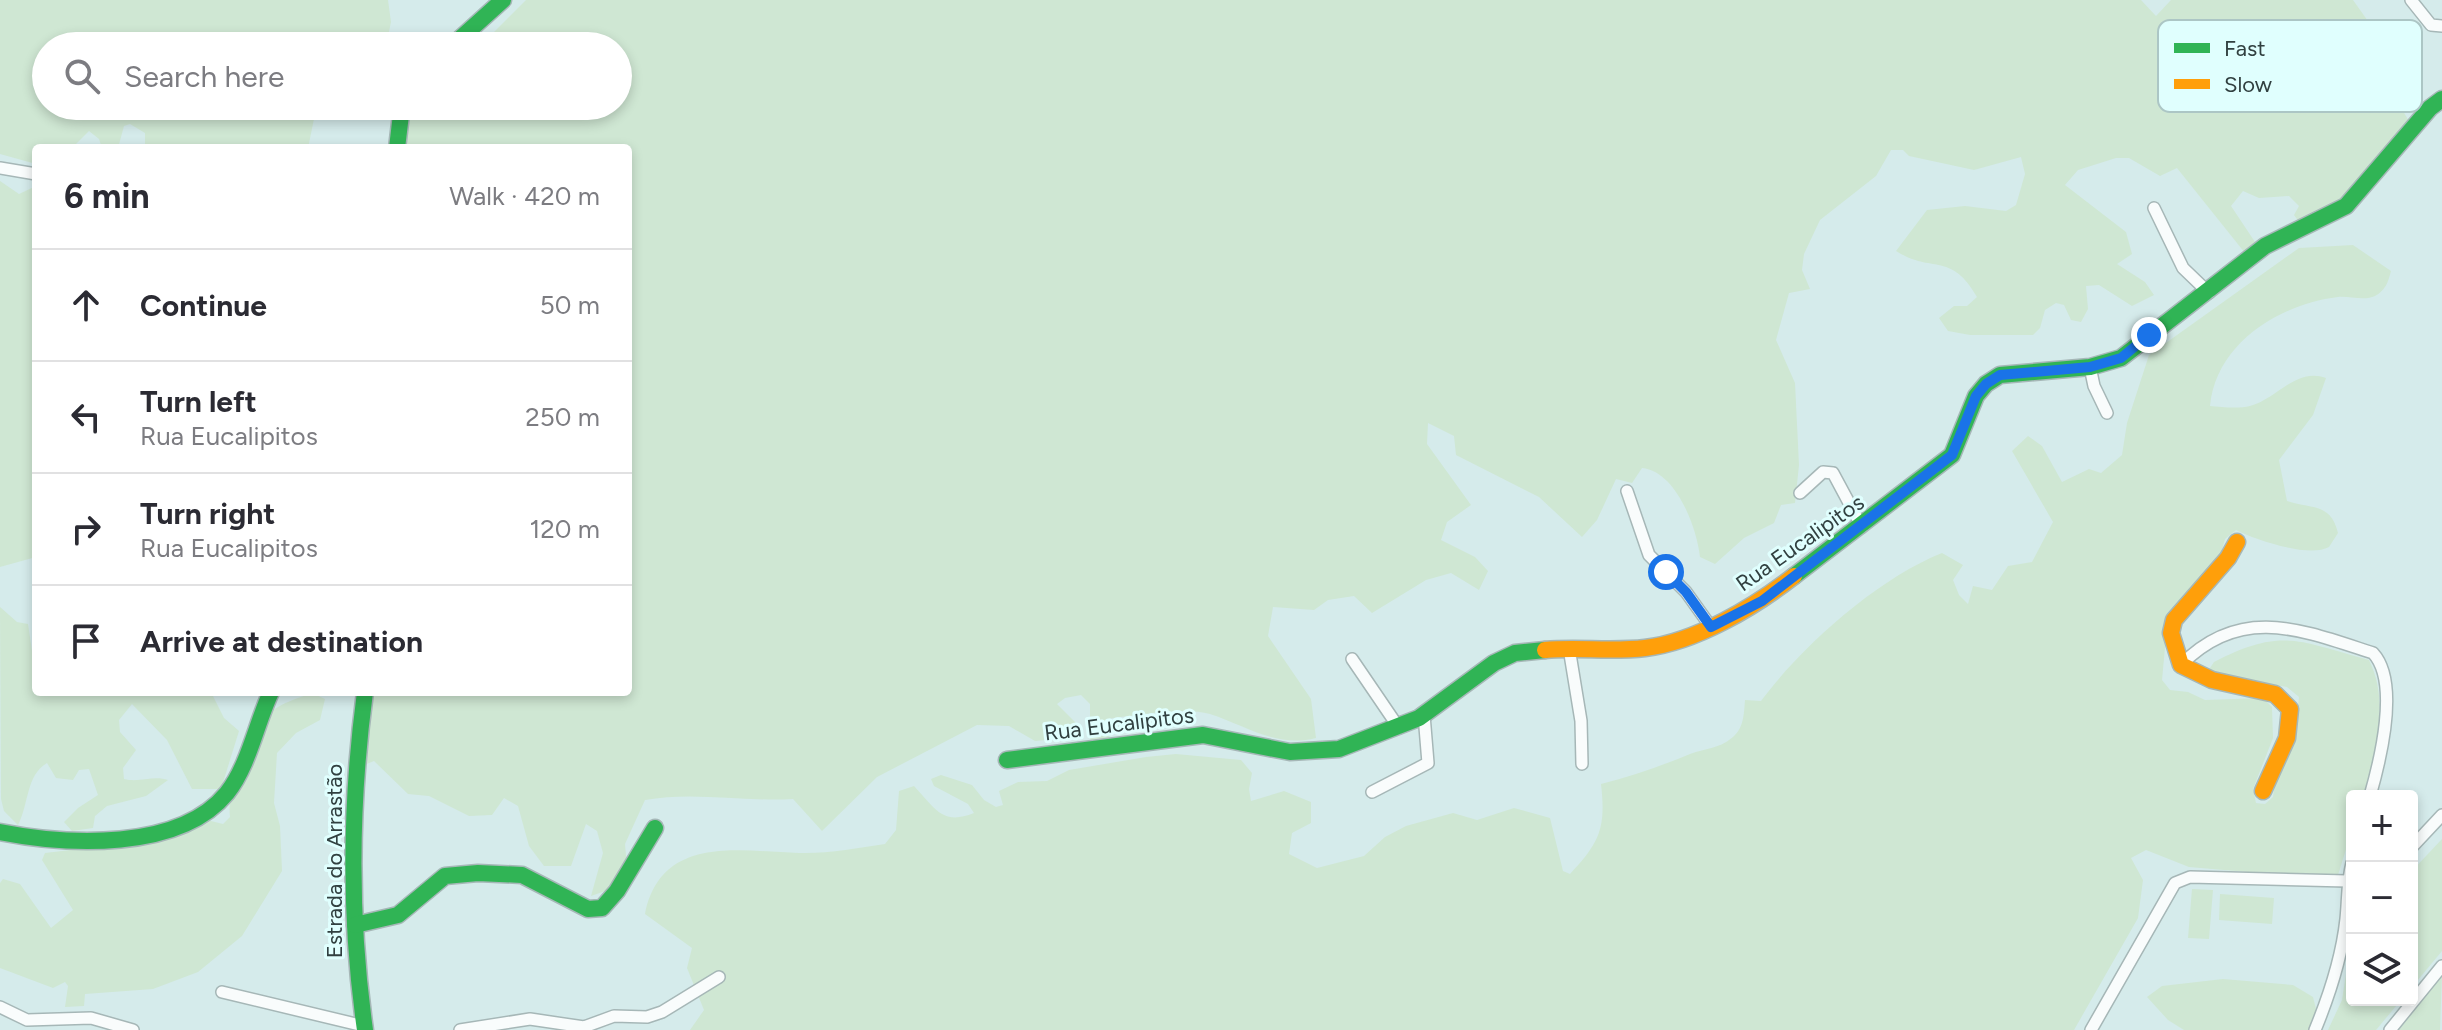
<!DOCTYPE html>
<html lang="en">
<head>
<meta charset="utf-8">
<style>
  body { margin:0; font-family:Figtree,sans-serif; background:#f7f7f7; color:#2b2b33 }
  .controls { position:absolute; right:24px; bottom:24px; display:grid; overflow:hidden; border-radius:8px; box-shadow:0 4px 12px #0003 }
  .controls button { width:72px; height:72px; display:grid; place-items:center; padding:0; border:0; border-bottom:2px solid #e1e1e2; background:#fff; color:#2b2b33; font:40px sans-serif }
  .stop { position:absolute; width:24px; height:24px; margin:-18px; border:6px solid #1a73e8; border-radius:50%; background:#fff }
  .stop.end { background:#1a73e8; border-color:#fff; box-shadow:0 2px 8px #0008 }
  .list { margin:0; padding:0; list-style:none }
  h2 { display:flex; justify-content:space-between; align-items:center; height:104px; margin:0; padding:0 32px; font-size:34px }
  h2 small { font-size:26px; font-weight:400; color:#7c7c81 }
  .list li { display:grid; grid-template-columns:52px 1fr auto; gap:24px; align-items:center; box-sizing:border-box; height:112px; padding:0 32px; border-top:2px solid #e1e1e2 }
  .list b { display:block; font-size:30px; white-space:nowrap }
  .list p { margin:0; font-size:26px; white-space:nowrap; color:#7c7c81 }
  .list em { font-size:26px; font-style:normal; color:#7c7c81 }
  .icon { flex:none; width:44px; height:44px; fill:none; stroke:currentColor; stroke-width:2; stroke-linecap:round; stroke-linejoin:round }
  .map { position:relative; flex:none; width:2442px; height:1030px; overflow:hidden }
  .search { position:absolute; background:#fff; box-shadow:0 4px 12px #0003; left:32px; top:32px; width:600px; height:88px; display:flex; align-items:center; gap:20px; box-sizing:border-box; padding:0 28px; border-radius:44px; color:#7c7c81; font-size:30px }
  .panel { position:absolute; background:#fff; box-shadow:0 4px 12px #0003; left:32px; top:144px; width:600px; height:552px; border-radius:8px }
  .map>svg:first-child { display:block }
  .green { fill:#cfe7d3 }
  .lines { fill:none; stroke-linecap:round; stroke-linejoin:round }
  .street-casing { stroke:#a6b7b7; stroke-width:14 }
  .fast-casing { stroke:#a6b7b7; stroke-width:19 }
  .slow-casing { stroke:#a6b7b7; stroke-width:19 }
  .street { stroke:#f9fcfc; stroke-width:11 }
  .fast { stroke:#30b455; stroke-width:16 }
  .slow { stroke:#ff9f0a; stroke-width:16 }
  .route { stroke:#1a73e8; stroke-width:10 }
  .labels { text-anchor:middle; dominant-baseline:central; stroke-width:6; stroke-linejoin:round; paint-order:stroke }
  .street-label { font-size:22px; fill:#314040; stroke:#e0fffe }
  .key { fill:#e0fffe; stroke:#acc6c5; stroke-width:2 }
  .key-label { font-size:22px; fill:#314040 }
</style>
</head>
<body>
<div class="map">
<svg width="2442" height="1030" viewBox="0 0 2442 1030">
  <rect width="100%" height="100%" fill="#d5ebeb"/>
  <!-- green -->
  <g class="green">
    <path d="M0,0H388L391,22L386,46H46V106H368C354,116 331,112 314,119L308,148H145V133L130,124L124,126L118,148H102L99,139L89,131L72,148H36V164L0,154Z"/>
    <path d="M526,0H2141L2156,16L2171,0H2353L2392,55L2382,75L2410,123L2331,212L2299,222L2294,215L2299,206L2289,196L2259,198L2243,191L2231,206L2255,242L2245,253L2177,168L2160,176L2129,158H2116L2078,170L2065,185L2126,232L2132,254L2117,264L2145,282L2154,295L2132,306L2099,285L2086,286L2088,309L2081,322L2071,320L2064,305L2056,303L2045,310L2040,328L2033,335H1970L1948,331L1939,318L1954,306H1967L1977,297C1951,251 1932,274 1896,251L1927,210L1965,206L2006,211L2016,205L2025,174L2021,157L1974,170L1909,156L1903,150H1891L1876,176L1820,220L1804,254L1802,270L1810,289L1789,293L1776,340L1795,383L1799,465L1795,503L1781,505L1774,523L1744,538L1715,564L1700,557C1697,528 1676,471 1642,468L1632,483L1616,479L1597,520L1582,537L1539,497L1456,455L1454,436L1428,423L1427,444L1471,505L1447,522L1441,540L1475,557L1488,571L1479,590L1451,573L1426,580L1372,613L1354,596L1328,600L1314,610L1273,607L1268,636L1311,699L1316,738C1276,748 1247,726 1210,714C1183,706 1134,716 1106,719L1112,750L1095,753L1090,741V704L1081,695L1065,698L1057,704L1076,723L1066,738L1035,741L1009,726L977,725L877,777L822,831L793,799C744,802 693,791 645,800L625,844L627,867L611,889L591,896L603,853L597,831L586,824L571,866H544L529,846L518,806L504,798L492,815L469,816L429,796L408,794L374,761L364,765L368,692H628V148H401L414,106H618V46H480Z"/>
    <path d="M0,181L19,194L36,186V557L0,567Z"/>
    <path d="M2353,245L2391,271C2388,282 2386,290 2375,296C2365,301 2349,296 2338,297C2280,304 2216,343 2210,406C2221,407 2239,409 2250,406C2277,399 2296,367 2326,378L2313,415L2279,460L2287,501C2312,509 2331,503 2338,533L2329,547C2309,558 2256,540 2236,530L2225,539L2218,564L2167,626L2162,680L2170,690L2188,692L2205,700L2263,698L2272,707L2273,738L2253,789L2256,803L2265,804L2273,797L2276,776L2295,737L2299,697L2287,687L2214,675L2210,668L2214,662C2282,627 2298,641 2369,660C2390,702 2376,753 2363,796H2352V830L2338,875L2328,879L2189,867L2146,850L2131,858L2143,880L2138,918L2074,1030H690L704,1010L687,968L692,948L645,914C661,835 738,851 799,853C827,854 857,848 885,844L896,830L899,791L914,786C935,808 942,826 974,813L968,804L934,786L931,779L941,775L972,785L984,800L996,807L1003,805L999,791L1018,782L1047,781L1069,770L1146,757L1176,754L1241,760L1252,773L1249,789L1251,801L1284,791L1311,802V823L1292,833L1289,854L1317,868L1364,856L1385,837L1406,826L1453,813L1477,820L1514,808L1550,818L1563,871L1570,874C1600,842 1606,828 1601,784C1632,776 1661,766 1690,754C1706,748 1721,749 1735,735C1744,726 1744,712 1745,700L1761,701C1802,646 1877,579 1942,553L1963,565L1953,580L1959,595L1968,604L1973,586L1992,590L2008,566L2032,562L2053,522L2012,451L2028,436L2042,446L2062,482L2089,469L2101,473L2122,455L2127,423L2149,355L2299,248Z"/>
    <path d="M0,607L17,622L28,624L32,651L36,655V692H211L224,718L239,731L221,789H192L167,740L132,704L119,720L120,732L136,750L123,768L124,779C140,783 153,775 168,780L146,796L107,806L95,816L93,828L72,831L64,822L78,808L98,795L89,769L79,770L73,780L56,778L47,763C26,775 29,804 18,825L4,811L1,799Z"/>
    <path d="M312,693L325,699L320,720L296,733L277,753L274,803L280,826L282,871L242,936L198,972L153,989L85,994L84,1006L65,1007L68,986L65,982L53,988L0,968V883L3,879L20,884L51,928L73,910L42,860L45,853L105,846L207,820L223,824L230,817C226,787 249,733 271,712C281,703 299,698 312,693Z"/>
    <path d="M2442,839V951L2412,987V871Z"/>
    <path d="M2192,889L2213,890L2209,939L2188,938Z"/>
    <path d="M2220,894L2274,898L2272,924L2219,920Z"/>
    <path d="M2352,935V1000H2401L2376,1030H2328L2342,1000Z"/>
    <path d="M2442,974L2440,1030H2399Z"/>
    <path d="M2223,979L2293,985L2313,997L2316,1009L2309,1030H2184L2168,1020L2147,997L2162,986Z"/>
  </g>
  <g class="lines">
    <!-- street casing -->
    <g class="street-casing">
      <g id="street">
        <path d="M2411,0L2431,25L2442,26"/>
        <path d="M0,168L36,174"/>
        <path d="M2154,208L2183,268L2209,293"/>
        <path d="M2090,367L2094,386L2107,413"/>
        <path d="M1627,491L1649,555L1686,592L1711,627"/>
        <path d="M1800,493L1823,472L1833,473L1862,527"/>
        <path d="M1569,648L1581,721L1582,764"/>
        <path d="M1352,659L1399,728"/>
        <path d="M2181,665C2241,604 2302,630 2373,653C2400,682 2380,761 2370,796"/>
        <path d="M1372,792L1428,763L1424,715"/>
        <path d="M2412,847L2442,815"/>
        <path d="M222,992L364,1026"/>
        <path d="M0,1007L27,1020L91,1018L133,1030"/>
        <path d="M460,1030L530,1019L584,1027L614,1016L647,1017L662,1012L719,977"/>
        <path d="M2091,1030L2175,883L2190,877L2347,881L2352,884"/>
        <path d="M2315,1030C2329,996 2342,956 2346,919C2348,900 2347,883 2352,863"/>
        <path d="M2390,1030L2442,966"/>
      </g>
    </g>
    <!-- fast casing -->
    <g class="fast-casing">
      <g id="fast">
        <path d="M452,46L503,0"/>
        <path d="M397,148L402,106"/>
        <path d="M1794,576L1952,455L1976,396L1986,384L2000,375L2090,367L2121,358L2265,246L2346,206L2430,108L2442,99"/>
        <path d="M365,692C350,805 349,917 365,1030"/>
        <path d="M1007,760L1203,735L1290,752L1339,749L1419,718L1494,663L1515,653L1545,650"/>
        <path d="M0,832C66,845 179,852 227,793C249,765 256,724 271,692"/>
        <path d="M355,925L398,915L445,876L478,873L522,875L588,909L602,908L617,891L655,828"/>
      </g>
    </g>
    <!-- slow casing -->
    <g class="slow-casing">
      <g id="slow">
        <path d="M2237,542L2228,558L2174,620L2171,633L2181,665L2212,680L2275,694L2290,709L2287,738L2263,791"/>
        <path d="M1545,650C1578,647 1612,652 1645,648C1696,642 1754,607 1794,576"/>
      </g>
    </g>
    <!-- street -->
    <use href="#street" class="street"/>
    <!-- fast -->
    <use href="#fast" class="fast"/>
    <!-- slow -->
    <use href="#slow" class="slow"/>
  </g>
  <g class="lines">
    <!-- route -->
    <path class="route" d="M1666,572L1686,592L1711,627L1762,601L1952,455L1976,396L1986,384L2000,375L2090,367L2121,358L2149,335"/>
  </g>
  <g class="labels">
    <!-- street labels -->
    <g class="street-label">
      <text transform="translate(1800 543) rotate(-35)">Rua Eucalipitos</text>
      <text transform="translate(1119 724) rotate(-7)">Rua Eucalipitos</text>
      <text transform="translate(334 861) rotate(-90)">Estrada do Arrastão</text>
    </g>
  </g>
  <!-- legend -->
  <rect x="2158" y="20" width="264" height="92" rx="12" class="key"/>
  <rect x="2174" y="43" width="36" height="10" fill="#30b455"/>
  <rect x="2174" y="79" width="36" height="10" fill="#ff9f0a"/>
  <g class="key-label">
    <text x="2224" y="56">Fast</text>
    <text x="2224" y="92">Slow</text>
  </g>
</svg>
<div class="controls">
<button>+</button>
<button>−</button>
<button><svg class="icon" aria-label="layers" viewBox="0 0 24 24"><path d="M12 4l9 5-9 5-9-5zM3 14l9 5 9-5"/></svg></button>
</div>
<div class="stop" style="left:1666px;top:572px"></div>
<div class="stop end" style="left:2149px;top:335px"></div>
<div class="search"><svg class="icon" aria-label="search" viewBox="0 0 24 24"><circle cx="10" cy="10" r="6"/><path d="M15 15l6 6"/></svg>Search here</div>
<section class="panel">
<h2>6 min<small>Walk · 420 m</small></h2>
<ul class="list">
<li><svg class="icon" aria-label="ahead" viewBox="0 0 24 24"><path d="M12 20V5M6 11l6-6 6 6"/></svg><div><b>Continue</b></div><em>50 m</em></li>
<li><svg class="icon" aria-label="left" viewBox="0 0 24 24"><path d="M17 20v-9H6M10 6l-5 5 5 5"/></svg><div><b>Turn left</b><p>Rua Eucalipitos</p></div><em>250 m</em></li>
<li><svg class="icon" aria-label="right" viewBox="0 0 24 24"><path d="M7 20v-9h11M14 6l5 5-5 5"/></svg><div><b>Turn right</b><p>Rua Eucalipitos</p></div><em>120 m</em></li>
<li><svg class="icon" aria-label="arrive" viewBox="0 0 24 24"><path d="M6 21V4h12l-3 4 3 4H6"/></svg><div><b>Arrive at destination</b></div></li>
</ul>
</section>
</div>
</body>
</html>
